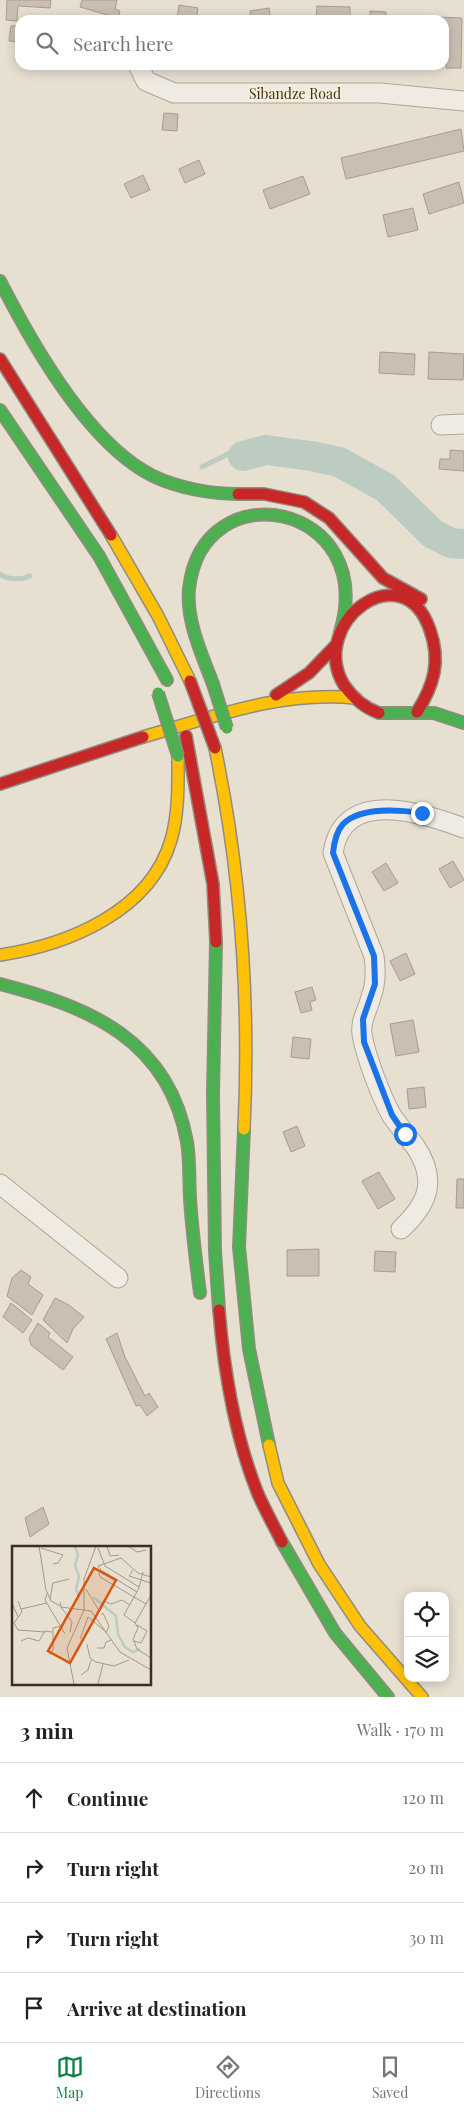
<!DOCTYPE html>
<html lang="en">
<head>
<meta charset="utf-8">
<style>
  body { margin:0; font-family:"Playfair Display",serif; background:#f6f6f6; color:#222 }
  .controls { position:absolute; right:15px; bottom:15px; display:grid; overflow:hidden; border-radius:10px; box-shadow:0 2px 12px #0003 }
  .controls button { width:45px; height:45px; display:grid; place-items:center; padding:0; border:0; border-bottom:1px solid #e0e0e0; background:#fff; color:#222; font:25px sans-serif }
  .stop { position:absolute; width:15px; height:15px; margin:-11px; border:4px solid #1a73e8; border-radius:50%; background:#fff }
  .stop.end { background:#1a73e8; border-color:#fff; box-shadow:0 1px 5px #0008 }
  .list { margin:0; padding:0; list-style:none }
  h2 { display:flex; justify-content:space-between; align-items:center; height:65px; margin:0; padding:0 20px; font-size:21px }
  h2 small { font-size:16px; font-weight:400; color:#767676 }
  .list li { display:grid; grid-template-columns:32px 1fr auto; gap:15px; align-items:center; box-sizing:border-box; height:70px; padding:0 20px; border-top:1px solid #e0e0e0 }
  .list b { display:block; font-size:19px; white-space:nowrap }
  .list em { font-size:16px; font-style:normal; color:#767676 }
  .icon { flex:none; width:28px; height:28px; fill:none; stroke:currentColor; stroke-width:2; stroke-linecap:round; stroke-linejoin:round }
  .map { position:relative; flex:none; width:464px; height:1697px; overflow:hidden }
  .search { position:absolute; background:#fff; box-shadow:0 2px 12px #0003; left:15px; right:15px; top:15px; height:55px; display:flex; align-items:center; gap:12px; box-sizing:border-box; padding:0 18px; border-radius:15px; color:#767676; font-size:19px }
  .sheet { height:345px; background:#fff }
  nav { display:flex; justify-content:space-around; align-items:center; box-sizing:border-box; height:70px; border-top:1px solid #e0e0e0; background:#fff; font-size:14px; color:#767676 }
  nav a { display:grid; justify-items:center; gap:2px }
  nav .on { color:#0b8043 }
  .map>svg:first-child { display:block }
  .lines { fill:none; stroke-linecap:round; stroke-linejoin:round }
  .stream { stroke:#bcccc2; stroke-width:5 }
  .river { stroke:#bcccc2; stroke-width:30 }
  .building { fill:#cbbfb2; stroke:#a89c90 }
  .street-casing { stroke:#ada599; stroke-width:21 }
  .fast-casing { stroke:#928b80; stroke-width:14 }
  .slow-casing { stroke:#928b80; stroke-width:14 }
  .jam-casing { stroke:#928b80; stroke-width:14 }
  .street { stroke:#efebe3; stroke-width:19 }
  .fast { stroke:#4caf50; stroke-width:11 }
  .slow { stroke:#ffc107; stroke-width:11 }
  .jam { stroke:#c62828; stroke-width:11 }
  .fast-bridge-casing { stroke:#928b80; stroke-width:14; stroke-linecap:butt }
  .jam-bridge-casing { stroke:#928b80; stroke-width:14; stroke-linecap:butt }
  .fast-bridge { stroke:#4caf50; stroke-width:11 }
  .jam-bridge { stroke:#c62828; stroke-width:11 }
  .route { stroke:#1a73e8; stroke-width:6 }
  .labels { text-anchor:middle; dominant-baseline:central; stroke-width:4; stroke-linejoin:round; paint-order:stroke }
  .street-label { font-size:14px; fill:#3d2e20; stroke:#f7eed8 }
  .inset-river { fill:none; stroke:#bcccc2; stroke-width:2.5 }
  .inset-road { fill:none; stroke:#a3998a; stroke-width:1 }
  .view { fill:#d7550e; fill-opacity:0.15; stroke:#d7550e; stroke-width:2.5 }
  .inset-edge { fill:none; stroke:#3d2e20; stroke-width:2.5 }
</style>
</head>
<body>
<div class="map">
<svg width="464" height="1697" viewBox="0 0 464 1697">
  <rect width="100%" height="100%" fill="#e7e0d1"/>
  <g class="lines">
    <!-- stream -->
    <g class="stream">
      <path d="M202,467L230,453L243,456"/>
      <path d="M0,574C6,580 23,580 30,576"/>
    </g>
    <!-- river -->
    <path class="river" d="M243,456L266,450L311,456L339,462L386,488L433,534L451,543L464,544"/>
  </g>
  <!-- building -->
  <g class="building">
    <path d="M7,0H51L50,8L18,6L17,21L6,20Z"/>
    <path d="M82,0H117L115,9L120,11L118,18L80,7Z"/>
    <path d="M179,5L198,8L196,20H177Z"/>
    <path d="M317,6L350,7V20H316Z"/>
    <path d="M269,8L271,20H251L250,11Z"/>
    <path d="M370,11L386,12V20H370Z"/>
    <path d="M413,16L462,18L461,68H446L447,46H444V20H413Z"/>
    <path d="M11,26H20V42L9,41Z"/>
    <path d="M164,113L178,114L177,131L162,130Z"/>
    <path d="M461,129L464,151L346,179L341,158Z"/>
    <path d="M199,160L205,174L185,183L179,169Z"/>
    <path d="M143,175L150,190L131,198L124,184Z"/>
    <path d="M303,176L310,194L270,209L263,190Z"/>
    <path d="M459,182L464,203L429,214L423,194Z"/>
    <path d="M413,208L418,230L388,237L383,215Z"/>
    <path d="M380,352L415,354L414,375L379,373Z"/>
    <path d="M429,352L464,354L463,380L428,379Z"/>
    <path d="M450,450L464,451V471L439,469L440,459H450Z"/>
    <path d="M453,861L464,880L450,888L439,869Z"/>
    <path d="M386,863L398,883L384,891L372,872Z"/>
    <path d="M406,953L415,974L400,981L390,961Z"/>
    <path d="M312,987L316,1000L310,1002L312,1010L301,1013L295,992Z"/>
    <path d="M413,1020L419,1052L396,1056L390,1024Z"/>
    <path d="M293,1037L311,1039L309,1059L291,1057Z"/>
    <path d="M424,1087L426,1107L409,1109L407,1089Z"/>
    <path d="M297,1126L305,1146L291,1152L283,1132Z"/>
    <path d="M379,1172L395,1199L378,1209L362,1181Z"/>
    <path d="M457,1179H464V1208H456Z"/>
    <path d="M319,1249V1276H287V1250Z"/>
    <path d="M375,1251L396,1252L395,1272L374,1271Z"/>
    <path d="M21,1270L31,1277L28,1284L43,1295L32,1315L7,1296L12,1278Z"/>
    <path d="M55,1298L69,1305L84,1317L73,1329L67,1343L43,1320Z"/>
    <path d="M11,1303L32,1320L23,1333L3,1317Z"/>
    <path d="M38,1323L50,1333L48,1337L73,1357L63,1370L31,1345L29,1338Z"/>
    <path d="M117,1333L125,1357L145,1396L149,1393L158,1407L147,1416L140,1405L136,1406L106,1339Z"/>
    <path d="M43,1507L49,1524L30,1537L25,1518Z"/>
  </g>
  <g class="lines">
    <!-- street casing -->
    <g class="street-casing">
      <g id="street">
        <path d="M138,65L146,81L174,93H380L464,101"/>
        <path d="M441,425L464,424"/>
        <path d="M0,1184L118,1278"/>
        <path d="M401,1229C428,1204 438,1180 415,1146C407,1136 399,1126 392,1116C381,1097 365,1054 362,1034C360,1020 368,1010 371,997C376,984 376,970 374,956L333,853C343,786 422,813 464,828"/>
      </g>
    </g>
    <!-- fast casing -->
    <g class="fast-casing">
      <g id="fast">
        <path d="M0,281C32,344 88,444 153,476C178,488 211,494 238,494"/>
        <path d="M0,410L99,556L167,680"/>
        <path d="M213,684C202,655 186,621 189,589C202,468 379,503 340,632"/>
        <path d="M379,713H434L464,723"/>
        <path d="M216,942L213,1094L215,1251L219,1310"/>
        <path d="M0,984C90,1007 169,1040 187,1142C190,1160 189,1180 190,1198C192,1230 196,1262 200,1293"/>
        <path d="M244,1129L239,1247L249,1349L269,1445"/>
        <path d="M282,1542L335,1633L388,1697"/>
      </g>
    </g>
    <!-- slow casing -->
    <g class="slow-casing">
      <g id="slow">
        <path d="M111,535L158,616L190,681"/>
        <path d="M143,737C212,717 281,691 354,698"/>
        <path d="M215,748C241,873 250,1001 244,1129"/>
        <path d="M0,955C67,945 150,912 171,840C179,813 178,783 178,756"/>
        <path d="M269,1445L278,1483L319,1564L360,1626L422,1697"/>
      </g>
    </g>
    <!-- jam casing -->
    <g class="jam-casing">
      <g id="jam">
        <path d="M0,359L111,535"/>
        <path d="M238,494H264L304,502L329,518L383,578L421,599"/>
        <path d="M276,695L309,673L336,645"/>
        <path d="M379,713C365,708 352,697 344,685C307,623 403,551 430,630C441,661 434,685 417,712"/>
        <path d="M186,736L213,884L216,942"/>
        <path d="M0,784L143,737"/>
        <path d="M219,1310C224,1371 235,1437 258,1494C265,1510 274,1526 282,1542"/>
      </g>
    </g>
    <!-- street -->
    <use href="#street" class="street"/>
    <!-- fast -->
    <use href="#fast" class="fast"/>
    <!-- slow -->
    <use href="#slow" class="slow"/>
    <!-- jam -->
    <use href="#jam" class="jam"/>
    <!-- fast-bridge casing -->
    <g class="fast-bridge-casing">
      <g id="fast-bridge">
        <path d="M213,684L227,728"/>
        <path d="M158,693L178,756"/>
      </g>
    </g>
    <!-- jam-bridge casing -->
    <g class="jam-bridge-casing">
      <path id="jam-bridge" d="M190,681L215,748"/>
    </g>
    <!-- fast-bridge -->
    <use href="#fast-bridge" class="fast-bridge"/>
    <!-- jam-bridge -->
    <use href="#jam-bridge" class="jam-bridge"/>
  </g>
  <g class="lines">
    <!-- route -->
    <path class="route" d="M405,1134L392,1115L364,1042L363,1019L375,984L374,956L333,853C334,843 336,832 343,824C361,806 400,810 422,813"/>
  </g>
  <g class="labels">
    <!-- street labels -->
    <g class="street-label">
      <text x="295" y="93">Sibandze Road</text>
    </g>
  </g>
  <!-- overview -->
  <g transform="translate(12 1546)">
    <rect width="139" height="139" fill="#e7e0d1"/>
    <path class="inset-river" d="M63,0L66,9L63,19L67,31L64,43L67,51M81,51L104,70L106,88L113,101L121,106L128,103"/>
    <path class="inset-road" d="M27,0L34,44L39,55L48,60M95,0L98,10L107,9M116,0L125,6L134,4M29,2L51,9L46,17L41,18M86,2L93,20L127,41M121,24L117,30L139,37M87,27L88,31L134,58M74,43L86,63M125,46L89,24L86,20L109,12L126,27L139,31M35,48L33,54L53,88M38,53L41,37L57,33M6,55L10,66L2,77L6,84L33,86M92,55L99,58L110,54L118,59M48,56L49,61L79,65L108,106L139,124M0,57L6,71M49,61L60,76L58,86M9,63L35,57M89,69L91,67L97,80L94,87M123,77L112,69L127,42L131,26M123,77L126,82L121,93L125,103L139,112M123,77L139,49M68,93L76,71L93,85M9,95L16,92L27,95L33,85L40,86M122,95L129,97L135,85L125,79M75,98L78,112L84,116L102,120L117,114M85,102H92L94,96L99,94M37,109L41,104V82L49,80M69,129L76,124L79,114M62,138L55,102L72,64V33L84,0M86,138L91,118"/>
    <path class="view" d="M82,22L104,34L58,117L36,105Z"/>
    <rect width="139" height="139" class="inset-edge"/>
  </g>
</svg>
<div class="controls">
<button><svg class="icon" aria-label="locate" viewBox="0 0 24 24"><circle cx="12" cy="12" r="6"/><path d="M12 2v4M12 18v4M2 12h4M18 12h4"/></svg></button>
<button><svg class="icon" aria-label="layers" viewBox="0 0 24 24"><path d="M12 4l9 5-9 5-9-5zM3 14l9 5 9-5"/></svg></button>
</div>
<div class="stop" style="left:405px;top:1134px"></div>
<div class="stop end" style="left:422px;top:813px"></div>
<div class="search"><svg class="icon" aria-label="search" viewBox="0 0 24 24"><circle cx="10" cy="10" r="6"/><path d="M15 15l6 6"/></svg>Search here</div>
</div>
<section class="sheet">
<h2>3 min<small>Walk · 170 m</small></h2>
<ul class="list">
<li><svg class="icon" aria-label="ahead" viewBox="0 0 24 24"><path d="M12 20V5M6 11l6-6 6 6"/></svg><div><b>Continue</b></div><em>120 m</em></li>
<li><svg class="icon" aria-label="right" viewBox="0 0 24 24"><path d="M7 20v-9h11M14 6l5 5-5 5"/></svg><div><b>Turn right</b></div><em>20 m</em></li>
<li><svg class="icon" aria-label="right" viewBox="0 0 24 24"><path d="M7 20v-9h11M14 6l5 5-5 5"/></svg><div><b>Turn right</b></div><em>30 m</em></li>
<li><svg class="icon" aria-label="arrive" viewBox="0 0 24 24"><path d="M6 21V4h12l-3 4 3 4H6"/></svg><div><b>Arrive at destination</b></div></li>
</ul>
</section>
<nav>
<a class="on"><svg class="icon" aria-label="map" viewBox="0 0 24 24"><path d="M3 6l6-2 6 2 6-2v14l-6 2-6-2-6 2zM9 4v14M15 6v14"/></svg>Map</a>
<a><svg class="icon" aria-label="directions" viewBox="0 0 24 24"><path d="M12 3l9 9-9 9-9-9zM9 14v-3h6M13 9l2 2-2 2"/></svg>Directions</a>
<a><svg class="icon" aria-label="saved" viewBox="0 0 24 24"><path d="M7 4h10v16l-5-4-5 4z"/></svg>Saved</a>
</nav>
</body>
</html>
